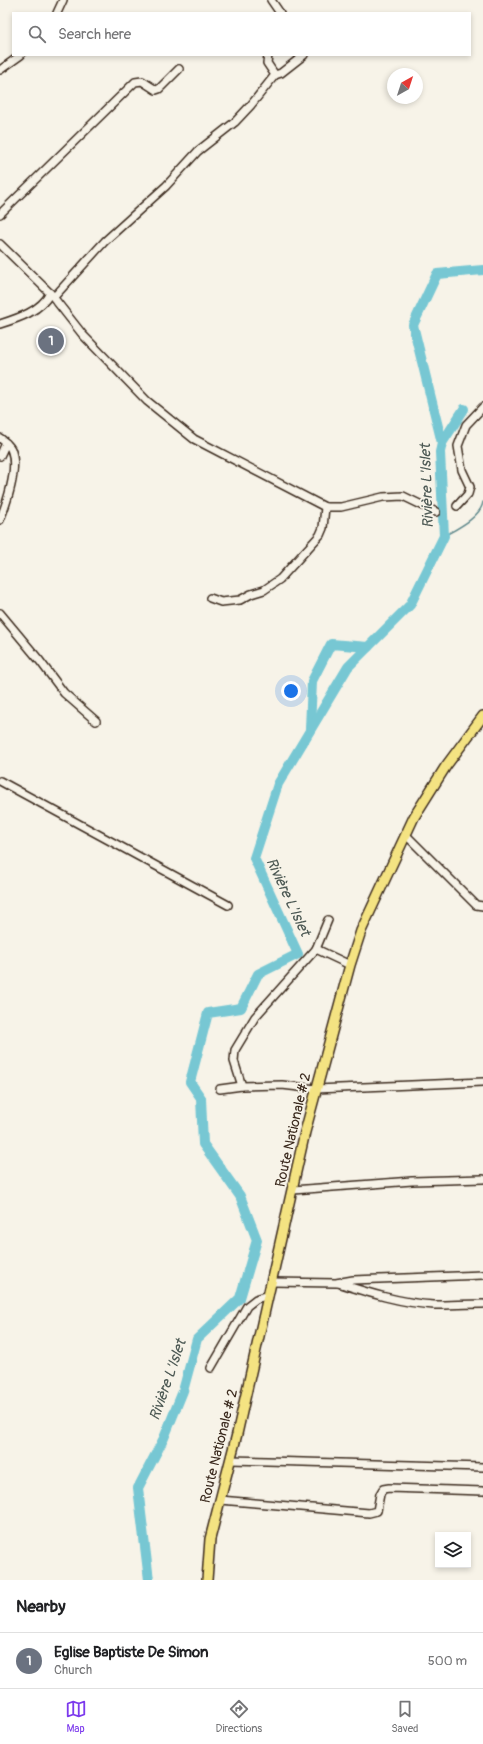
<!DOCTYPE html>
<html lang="en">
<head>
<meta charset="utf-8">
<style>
  body { margin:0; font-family:Pangolin,sans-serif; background:#f2f2f2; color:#202124 }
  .controls { position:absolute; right:12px; bottom:12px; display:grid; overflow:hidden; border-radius:0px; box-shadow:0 2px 6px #0003 }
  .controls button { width:36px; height:36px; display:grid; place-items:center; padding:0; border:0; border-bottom:1px solid #e0e0e0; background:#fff; color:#202124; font:20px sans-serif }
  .compass { position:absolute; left:387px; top:68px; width:36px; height:36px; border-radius:50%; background:#fff; box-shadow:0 2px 6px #0003; rotate:39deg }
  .you { position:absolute; left:291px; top:691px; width:14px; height:14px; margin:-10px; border:3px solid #fff; border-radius:50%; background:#1a73e8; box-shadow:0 0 0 6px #1a73e833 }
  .badge { display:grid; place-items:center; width:26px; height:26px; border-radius:50%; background:#7c3aed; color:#fff; font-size:13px; font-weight:700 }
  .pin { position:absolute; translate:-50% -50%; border:2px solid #fff; box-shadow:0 1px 4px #0006 }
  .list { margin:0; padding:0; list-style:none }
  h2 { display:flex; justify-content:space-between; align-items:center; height:52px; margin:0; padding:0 16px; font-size:17px }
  h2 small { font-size:13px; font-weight:400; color:#757577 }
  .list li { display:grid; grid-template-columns:26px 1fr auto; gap:12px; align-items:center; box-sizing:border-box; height:56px; padding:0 16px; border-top:1px solid #e0e0e0 }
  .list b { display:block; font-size:15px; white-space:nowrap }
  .list p { margin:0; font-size:13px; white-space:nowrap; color:#757577 }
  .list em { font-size:13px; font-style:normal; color:#757577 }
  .icon { flex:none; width:22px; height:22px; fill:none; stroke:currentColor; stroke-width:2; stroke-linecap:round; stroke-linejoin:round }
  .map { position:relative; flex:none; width:483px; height:1580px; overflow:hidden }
  .search { position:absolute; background:#fff; box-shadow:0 2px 6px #0003; left:12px; right:12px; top:12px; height:44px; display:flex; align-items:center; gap:10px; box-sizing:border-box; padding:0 14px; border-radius:0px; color:#757577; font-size:15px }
  .sheet { height:108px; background:#fff }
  nav { display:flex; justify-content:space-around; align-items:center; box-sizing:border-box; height:56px; border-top:1px solid #e0e0e0; background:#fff; font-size:11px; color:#757577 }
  nav a { display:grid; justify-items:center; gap:2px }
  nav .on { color:#7c3aed }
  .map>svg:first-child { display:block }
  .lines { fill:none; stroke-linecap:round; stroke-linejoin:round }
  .stream { stroke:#5f888b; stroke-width:1.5 }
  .river { stroke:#77c7d3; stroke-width:10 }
  .minor-casing { stroke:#3b2a1e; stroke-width:10 }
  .major-casing { stroke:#3b2a1e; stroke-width:12 }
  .minor { stroke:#f7f3e8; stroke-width:7 }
  .major { stroke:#f4e382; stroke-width:9 }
  .labels { text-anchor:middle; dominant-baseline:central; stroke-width:3.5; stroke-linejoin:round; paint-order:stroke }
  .street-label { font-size:14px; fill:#3b2a1e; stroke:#f7f3e8 }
  .water-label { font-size:15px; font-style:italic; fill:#4d5954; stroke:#f7f3e8 }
</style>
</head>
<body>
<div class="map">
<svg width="483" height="1580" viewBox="0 0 483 1580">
  <rect width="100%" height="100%" fill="#f7f3e8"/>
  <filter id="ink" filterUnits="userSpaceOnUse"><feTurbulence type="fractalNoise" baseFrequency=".025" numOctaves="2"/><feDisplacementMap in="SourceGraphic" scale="8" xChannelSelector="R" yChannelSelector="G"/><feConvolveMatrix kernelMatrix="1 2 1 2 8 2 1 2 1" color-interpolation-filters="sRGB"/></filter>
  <g filter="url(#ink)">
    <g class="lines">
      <!-- stream -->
      <path class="stream" d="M444,536C456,529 481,517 483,502"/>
      <!-- river -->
      <g class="river">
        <path d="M442,443L464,409"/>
        <path d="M310,729L312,681L331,644L368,647"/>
        <path d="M149,1580L138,1488L164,1438L183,1391L197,1339L240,1298L257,1240L240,1196L203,1144L201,1098L190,1082L208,1013L241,1008L258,974L298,954L254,858L278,784L348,667L410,605L444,536L440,452L442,443L413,325L437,274L483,270"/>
      </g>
      <!-- minor casing -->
      <g class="minor-casing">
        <g id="minor">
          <path d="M271,0L280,13"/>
          <path d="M57,13L63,0"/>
          <path d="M0,70L21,55"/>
          <path d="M275,75L281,73L304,55"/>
          <path d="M0,214L135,82L142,81L156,90L159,89L179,69"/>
          <path d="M0,244L50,293L83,335L147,401L194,439L325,507H341L383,497L403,496L436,512"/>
          <path d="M54,297L105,241L166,186L198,151L235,122L251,105L275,75L267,63L268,55"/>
          <path d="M0,324C19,318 41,311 50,293"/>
          <path d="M0,438C4,441 9,445 11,449C19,468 7,502 0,520"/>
          <path d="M0,456L6,443"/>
          <path d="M457,506L468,494L470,487L462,470L458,446L466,425L483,407"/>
          <path d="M210,598L221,602L240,600L251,594L264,590L280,579L320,535L323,528L325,507"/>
          <path d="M0,613L40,661L64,693L96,721"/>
          <path d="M0,781L228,905"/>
          <path d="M406,835L476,905L483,906"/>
          <path d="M316,949L350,965"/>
          <path d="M242,1086L234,1061L235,1050L255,1017L316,949L328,920"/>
          <path d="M220,1089L242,1086L282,1085L316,1089L483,1082"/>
          <path d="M293,1190L412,1181L483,1179"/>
          <path d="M272,1282L336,1283L353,1280L483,1275"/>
          <path d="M338,1283C369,1293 401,1303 434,1305C450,1305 467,1304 483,1304"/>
          <path d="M211,1368L247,1306L256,1299L269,1295"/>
          <path d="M230,1460L483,1467"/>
          <path d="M220,1500L369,1513L377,1511L380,1494L383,1489L389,1488L483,1491"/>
        </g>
      </g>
      <!-- major casing -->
      <g class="major-casing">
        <path id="major" d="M207,1580L210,1539L237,1434L305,1132L350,965L361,931L414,817L446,766L483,716"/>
      </g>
      <!-- minor -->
      <use href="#minor" class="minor"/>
      <!-- major -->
      <use href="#major" class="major"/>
    </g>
  </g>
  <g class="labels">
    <!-- street labels -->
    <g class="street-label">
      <text transform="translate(293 1130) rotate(-77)">Route Nationale # 2</text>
      <text transform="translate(219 1446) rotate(-76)">Route Nationale # 2</text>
    </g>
    <!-- water labels -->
    <g class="water-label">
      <text transform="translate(427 486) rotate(-92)">Rivière L'Islet</text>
      <text transform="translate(288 897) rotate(65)">Rivière L'Islet</text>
      <text transform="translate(168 1380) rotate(-71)">Rivière L'Islet</text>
    </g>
  </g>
</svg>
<div class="controls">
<button><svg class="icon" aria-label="layers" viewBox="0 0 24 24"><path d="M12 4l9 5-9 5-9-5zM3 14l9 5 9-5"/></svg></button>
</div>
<svg class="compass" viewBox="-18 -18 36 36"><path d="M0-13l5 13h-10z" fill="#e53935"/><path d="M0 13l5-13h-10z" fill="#757577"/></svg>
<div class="you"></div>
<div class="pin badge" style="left:51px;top:341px;background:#6b7280">1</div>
<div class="search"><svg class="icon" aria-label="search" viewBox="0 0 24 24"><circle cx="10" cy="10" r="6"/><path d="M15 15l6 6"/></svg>Search here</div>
</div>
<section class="sheet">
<h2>Nearby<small></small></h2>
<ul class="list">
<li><span class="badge" style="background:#6b7280">1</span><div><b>Eglise Baptiste De Simon</b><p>Church</p></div><em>500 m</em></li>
</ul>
</section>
<nav>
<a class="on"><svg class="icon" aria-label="map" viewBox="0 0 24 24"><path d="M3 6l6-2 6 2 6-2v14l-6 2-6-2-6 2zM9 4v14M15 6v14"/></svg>Map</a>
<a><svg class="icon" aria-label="directions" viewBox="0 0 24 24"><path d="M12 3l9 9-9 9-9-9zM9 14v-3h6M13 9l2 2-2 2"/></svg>Directions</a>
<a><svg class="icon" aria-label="saved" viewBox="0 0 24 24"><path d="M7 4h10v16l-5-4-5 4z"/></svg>Saved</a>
</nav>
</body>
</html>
